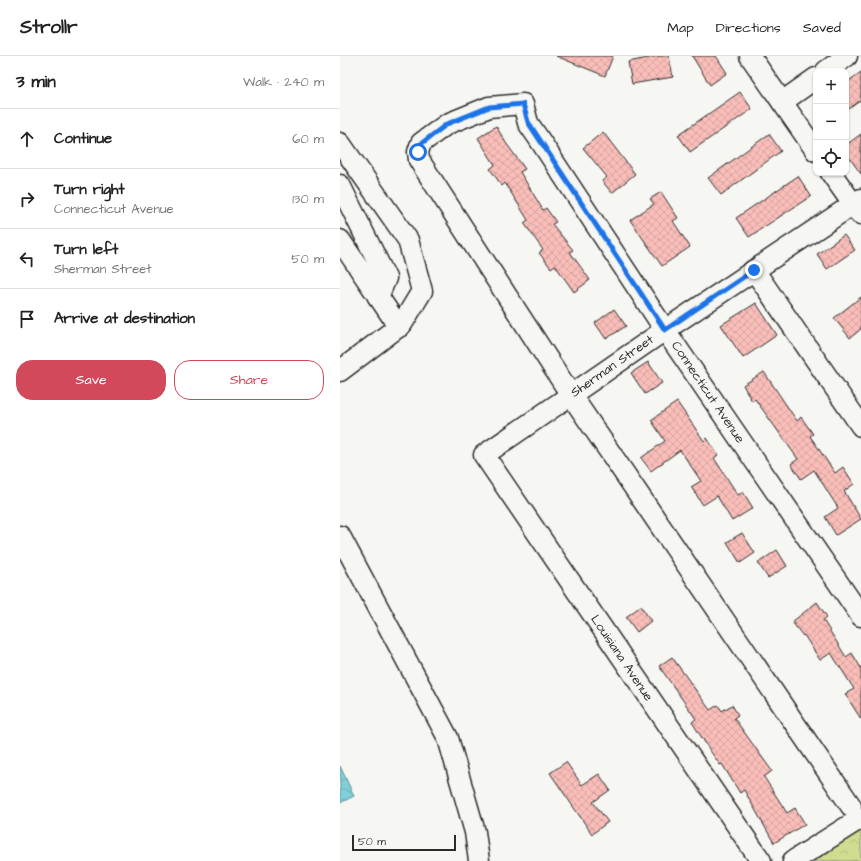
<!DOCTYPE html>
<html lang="en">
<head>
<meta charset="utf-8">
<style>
  body { margin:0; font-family:"Architects Daughter",sans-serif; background:#f6f6f6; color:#222 }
  .controls { position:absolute; right:12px; top:12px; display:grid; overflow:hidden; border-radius:8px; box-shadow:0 1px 3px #0004 }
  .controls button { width:36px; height:36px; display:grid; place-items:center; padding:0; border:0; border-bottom:1px solid #e0e0e0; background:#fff; color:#222; font:20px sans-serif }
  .scale { position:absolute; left:12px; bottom:10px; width:104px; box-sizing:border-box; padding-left:4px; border:2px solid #2b2b2b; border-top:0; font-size:11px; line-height:14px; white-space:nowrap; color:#2b2b2b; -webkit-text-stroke:3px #f6f6f2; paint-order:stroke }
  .stop { position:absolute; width:12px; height:12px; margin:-9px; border:3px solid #1a73e8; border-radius:50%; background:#fff }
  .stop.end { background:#1a73e8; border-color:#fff; box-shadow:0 1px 4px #0008 }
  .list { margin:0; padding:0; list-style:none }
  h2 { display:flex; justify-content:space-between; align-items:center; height:52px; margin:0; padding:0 16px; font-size:17px }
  h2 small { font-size:13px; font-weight:400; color:#767676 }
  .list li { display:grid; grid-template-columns:26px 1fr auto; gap:12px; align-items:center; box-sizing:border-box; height:60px; padding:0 16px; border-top:1px solid #e0e0e0 }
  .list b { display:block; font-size:15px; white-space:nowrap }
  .list p { margin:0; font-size:13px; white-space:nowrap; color:#767676 }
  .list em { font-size:13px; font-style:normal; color:#767676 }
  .actions { display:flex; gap:8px; padding:12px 16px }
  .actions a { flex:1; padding:9px 0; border:1px solid #d1495b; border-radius:16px; text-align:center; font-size:14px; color:#d1495b }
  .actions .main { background:#d1495b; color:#fff }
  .icon { flex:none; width:22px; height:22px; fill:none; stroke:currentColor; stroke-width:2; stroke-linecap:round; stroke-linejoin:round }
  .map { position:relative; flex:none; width:521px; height:805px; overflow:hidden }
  header { display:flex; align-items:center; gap:24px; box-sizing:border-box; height:56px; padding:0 20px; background:#fff; border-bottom:1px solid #e0e0e0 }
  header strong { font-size:19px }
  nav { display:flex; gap:22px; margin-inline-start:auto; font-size:14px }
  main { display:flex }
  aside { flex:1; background:#fff }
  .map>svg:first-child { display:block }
  .park { fill:url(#park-crowns); stroke:#7e845e }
  .water { fill:url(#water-waves); stroke:#5d8e94 }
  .building { fill:url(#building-cross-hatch); stroke:#2b2b2b }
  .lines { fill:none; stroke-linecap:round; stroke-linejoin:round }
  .minor-casing { stroke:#2b2b2b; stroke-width:23 }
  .minor { stroke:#f6f6f2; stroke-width:20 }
  .route { stroke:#1a73e8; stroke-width:5 }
  .labels { text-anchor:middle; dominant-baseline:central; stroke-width:4; stroke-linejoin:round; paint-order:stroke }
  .street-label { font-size:13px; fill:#2b2b2b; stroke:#f6f6f2 }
</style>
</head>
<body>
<header>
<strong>Strollr</strong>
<nav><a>Map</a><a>Directions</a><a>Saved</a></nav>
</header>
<main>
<aside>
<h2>3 min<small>Walk · 240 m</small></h2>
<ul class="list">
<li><svg class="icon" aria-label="ahead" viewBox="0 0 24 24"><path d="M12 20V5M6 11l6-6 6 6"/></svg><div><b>Continue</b></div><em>60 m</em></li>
<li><svg class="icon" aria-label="right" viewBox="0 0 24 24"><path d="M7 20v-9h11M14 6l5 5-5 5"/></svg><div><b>Turn right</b><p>Connecticut Avenue</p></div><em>130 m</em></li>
<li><svg class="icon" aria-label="left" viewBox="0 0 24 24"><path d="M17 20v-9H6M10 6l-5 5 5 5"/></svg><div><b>Turn left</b><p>Sherman Street</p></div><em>50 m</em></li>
<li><svg class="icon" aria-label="arrive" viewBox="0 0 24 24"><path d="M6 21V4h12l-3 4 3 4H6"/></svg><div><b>Arrive at destination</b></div></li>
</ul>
<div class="actions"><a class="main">Save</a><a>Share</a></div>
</aside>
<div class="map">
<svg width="521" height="805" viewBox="0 0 521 805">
  <defs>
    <pattern id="park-crowns" width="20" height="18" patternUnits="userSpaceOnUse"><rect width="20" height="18" fill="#d0dd90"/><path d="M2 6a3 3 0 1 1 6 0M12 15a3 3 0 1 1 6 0" fill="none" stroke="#b3be7c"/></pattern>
    <pattern id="water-waves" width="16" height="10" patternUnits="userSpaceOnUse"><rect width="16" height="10" fill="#7fd0da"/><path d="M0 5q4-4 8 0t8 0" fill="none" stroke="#6eb3bb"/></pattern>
    <pattern id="building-cross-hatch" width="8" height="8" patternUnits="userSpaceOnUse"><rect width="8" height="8" fill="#fabeb9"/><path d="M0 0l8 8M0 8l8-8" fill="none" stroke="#d6a39f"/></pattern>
  </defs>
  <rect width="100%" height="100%" fill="#f6f6f2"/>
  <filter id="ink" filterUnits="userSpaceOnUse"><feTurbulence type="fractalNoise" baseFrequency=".025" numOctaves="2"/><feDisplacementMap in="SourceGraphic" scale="8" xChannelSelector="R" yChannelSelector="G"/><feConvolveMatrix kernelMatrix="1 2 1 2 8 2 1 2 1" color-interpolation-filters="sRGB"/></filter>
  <g filter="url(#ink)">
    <!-- park -->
    <path class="park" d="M521,774V805H474Z"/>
    <!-- water -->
    <path class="water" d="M0,710L14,740L0,747Z"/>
    <!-- building -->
    <g class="building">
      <path d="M216,0H273L265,20Z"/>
      <path d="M318,0H329L333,21L292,28L288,6Z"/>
      <path d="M352,0H376L387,17L370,29Z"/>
      <path d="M521,16V44L506,55V27Z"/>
      <path d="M400,36L412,53L350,96L338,79Z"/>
      <path d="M156,70L166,87L185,113L180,116L203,154L206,152L216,166L212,168L233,194L230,196L250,224L234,236L215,209L211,212L199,197L203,194L184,167L188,164L165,127L162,130L150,113L155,109L138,82Z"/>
      <path d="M263,76L295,118L272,137L262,125L267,121L243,92Z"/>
      <path d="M429,78L441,95L381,139L368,122Z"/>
      <path d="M521,78V118L506,97V89Z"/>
      <path d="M458,120L471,140L409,181L396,162Z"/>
      <path d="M321,136L338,162L333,165L350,191L322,210L290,164L314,148L310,143Z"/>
      <path d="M504,179L515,194L487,213L477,198Z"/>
      <path d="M521,241V273L510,282L494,262Z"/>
      <path d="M416,247L437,279L403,302L381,269Z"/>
      <path d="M274,253L286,270L266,283L255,267Z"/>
      <path d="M308,306L322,327L305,338L291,317Z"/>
      <path d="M424,316L457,365L461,361L473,378L470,380L495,417L503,411L514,428L504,435L521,463L496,479L485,461L498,452L474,414L461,423L451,408L458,403L415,343L412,345L403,329Z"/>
      <path d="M337,346L364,385L367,382L378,399L374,402L398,439L403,436L413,452L392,465L377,440L363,449L351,431L361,425L340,394L311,415L301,402L325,385L311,364Z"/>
      <path d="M402,477L415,497L400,507L387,486Z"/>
      <path d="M437,494L447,510L428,522L418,507Z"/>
      <path d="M477,546L487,561L483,564L506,601L512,597L521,612V663L505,638L514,633L491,597L480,604L464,579L463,580L452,566Z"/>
      <path d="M301,550L311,565L297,576L286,561Z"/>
      <path d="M332,601L370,654L378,649L382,655L392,649L398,659L394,662L432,715L424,721L447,757L455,752L465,768L434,787L404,734L400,737L382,708L380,709L369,693L352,666L356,663L319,610Z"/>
      <path d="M226,706L242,729L259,718L270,734L253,746L268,766L252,778L210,717Z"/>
    </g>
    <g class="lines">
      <!-- minor casing -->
      <g class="minor-casing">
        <g id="minor">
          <path d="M410,0L476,95"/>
          <path d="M486,15L507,0"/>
          <path d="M442,46L476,22"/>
          <path d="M0,87L68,184L82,235L62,268L0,315"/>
          <path d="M491,117L520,158"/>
          <path d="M0,129L46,222L38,241"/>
          <path d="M0,184L59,271"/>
          <path d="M414,214L521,370"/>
          <path d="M0,480L108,682L135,776L139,805"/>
          <path d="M511,750L231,339L79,104L78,96L81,87L107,68L149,51L183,48L188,67L197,80L325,274L521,560"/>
          <path d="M421,805L144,399L325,274L521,143"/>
          <path d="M453,805L521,762"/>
        </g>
      </g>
      <!-- minor -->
      <use href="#minor" class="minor"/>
    </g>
  </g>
  <g class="lines" filter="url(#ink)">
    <!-- route -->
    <path class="route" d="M78,96L82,87L107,68L149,51L183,48L188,66L325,274L414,214"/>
  </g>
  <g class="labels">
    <!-- street labels -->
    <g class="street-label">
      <text transform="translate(272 310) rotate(-35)">Sherman Street</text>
      <text transform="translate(368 336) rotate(56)">Connecticut Avenue</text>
      <text transform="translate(282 602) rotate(56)">Louisiana Avenue</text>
    </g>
  </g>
</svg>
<div class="controls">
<button>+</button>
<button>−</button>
<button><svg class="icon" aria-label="locate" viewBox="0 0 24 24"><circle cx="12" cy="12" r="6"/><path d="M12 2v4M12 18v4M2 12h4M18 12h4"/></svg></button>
</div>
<div class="scale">50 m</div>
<div class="stop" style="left:78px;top:96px"></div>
<div class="stop end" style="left:414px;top:214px"></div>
</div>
</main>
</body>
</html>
